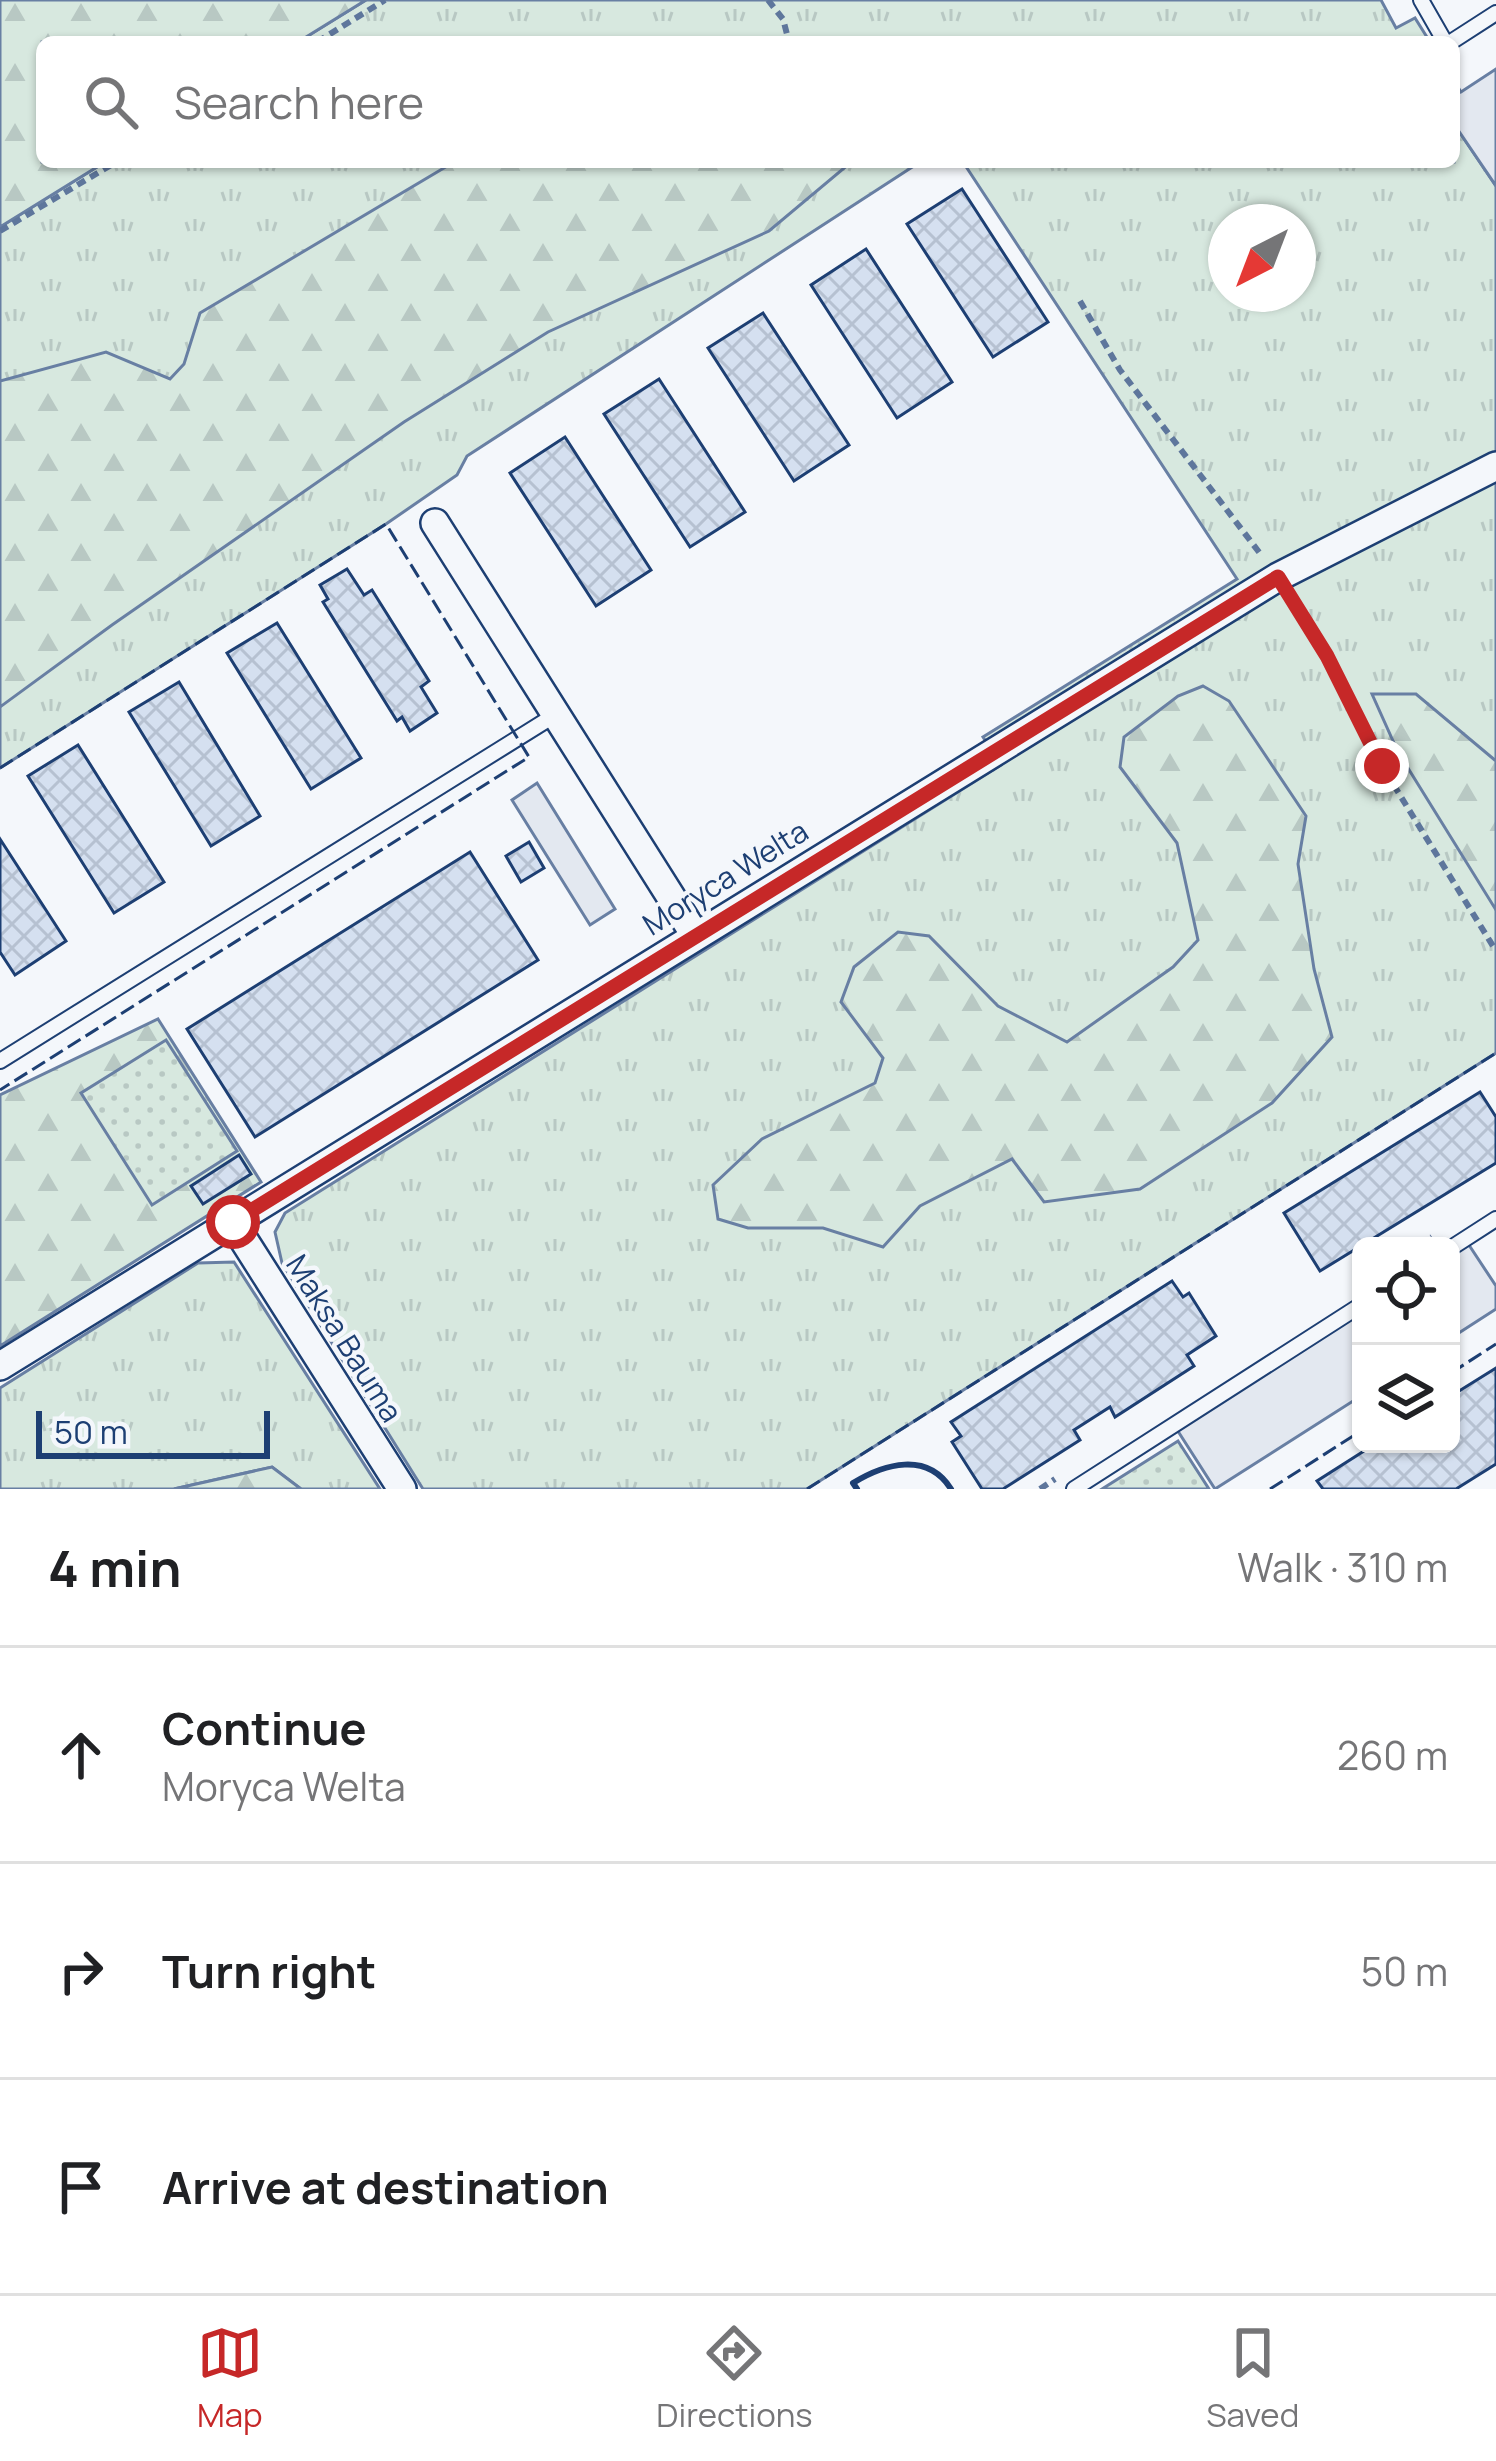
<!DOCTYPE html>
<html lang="en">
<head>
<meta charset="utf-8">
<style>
  body { margin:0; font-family:Manrope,sans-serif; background:#f2f2f2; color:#202124 }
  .controls { position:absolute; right:36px; bottom:36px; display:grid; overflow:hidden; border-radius:18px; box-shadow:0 3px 9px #0004 }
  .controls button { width:108px; height:108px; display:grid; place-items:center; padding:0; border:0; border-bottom:3px solid #e0e0e0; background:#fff; color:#202124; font:60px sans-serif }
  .compass { position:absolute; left:1208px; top:204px; width:108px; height:108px; border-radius:50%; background:#fff; box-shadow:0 3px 9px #0004; rotate:222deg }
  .scale { position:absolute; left:36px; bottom:30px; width:234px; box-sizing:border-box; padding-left:12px; border:6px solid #1d3f73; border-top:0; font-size:33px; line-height:42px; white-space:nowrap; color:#1d3f73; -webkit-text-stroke:9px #f4f7fb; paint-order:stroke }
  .stop { position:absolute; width:36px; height:36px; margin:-27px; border:9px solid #c62828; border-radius:50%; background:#fff }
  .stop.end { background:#c62828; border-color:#fff; box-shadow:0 3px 12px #0008 }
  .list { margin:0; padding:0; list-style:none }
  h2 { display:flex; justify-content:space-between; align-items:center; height:156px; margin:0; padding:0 48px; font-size:51px }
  h2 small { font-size:39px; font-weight:400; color:#757577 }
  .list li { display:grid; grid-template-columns:78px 1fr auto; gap:36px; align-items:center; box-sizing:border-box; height:216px; padding:0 48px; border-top:3px solid #e0e0e0 }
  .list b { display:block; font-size:45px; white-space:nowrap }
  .list p { margin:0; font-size:39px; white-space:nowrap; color:#757577 }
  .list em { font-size:39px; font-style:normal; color:#757577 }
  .icon { flex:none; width:66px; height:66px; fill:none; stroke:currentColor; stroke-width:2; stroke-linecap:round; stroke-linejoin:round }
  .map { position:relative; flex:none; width:1496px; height:1489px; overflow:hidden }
  .search { position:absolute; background:#fff; box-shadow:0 3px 9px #0004; left:36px; right:36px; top:36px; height:132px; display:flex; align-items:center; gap:30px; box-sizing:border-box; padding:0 42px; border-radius:18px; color:#757577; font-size:45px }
  .sheet { height:804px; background:#fff }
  nav { display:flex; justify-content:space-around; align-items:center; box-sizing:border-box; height:168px; border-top:3px solid #e0e0e0; background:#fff; font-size:33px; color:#757577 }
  nav a { display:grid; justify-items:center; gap:6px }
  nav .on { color:#c62828 }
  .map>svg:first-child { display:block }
  .grass { fill:url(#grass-tufts); stroke:#687fa3; stroke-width:3; fill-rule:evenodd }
  .forest { fill:url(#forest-firs); stroke:#687fa3; stroke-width:3 }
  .park { fill:url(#park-dots); stroke:#687fa3; stroke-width:3 }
  .parking { fill:#e3e8f0; stroke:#687fa3; stroke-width:3 }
  .building { fill:url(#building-cross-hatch); stroke:#1d3f73; stroke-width:3 }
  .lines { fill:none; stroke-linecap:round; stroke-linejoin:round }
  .lane-casing { stroke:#1d3f73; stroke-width:18 }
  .street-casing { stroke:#1d3f73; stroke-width:32 }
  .path { stroke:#5e769c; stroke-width:6; stroke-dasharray:9 6; stroke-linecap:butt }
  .lane { stroke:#f4f7fb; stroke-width:14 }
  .street { stroke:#f4f7fb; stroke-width:27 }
  .fence { stroke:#1d3f73; stroke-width:3; stroke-dasharray:15 6; stroke-linecap:butt }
  .wall { stroke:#1d3f73; stroke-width:6 }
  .route { stroke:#c62828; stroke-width:15 }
  .labels { text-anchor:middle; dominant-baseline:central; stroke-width:9; stroke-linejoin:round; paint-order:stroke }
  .street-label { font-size:30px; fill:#1d3f73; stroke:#f4f7fb }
</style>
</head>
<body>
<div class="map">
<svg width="1496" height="1489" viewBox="0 0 1496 1489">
  <defs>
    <pattern id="grass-tufts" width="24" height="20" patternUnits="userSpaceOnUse" patternTransform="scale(3)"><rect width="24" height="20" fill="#d7e8df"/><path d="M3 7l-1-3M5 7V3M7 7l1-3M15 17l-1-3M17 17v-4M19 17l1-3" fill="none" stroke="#b8c8c3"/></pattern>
    <pattern id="forest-firs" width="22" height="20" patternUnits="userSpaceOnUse" patternTransform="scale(3)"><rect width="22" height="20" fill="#d7e8df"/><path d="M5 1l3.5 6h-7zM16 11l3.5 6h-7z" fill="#b8c8c3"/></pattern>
    <pattern id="park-dots" width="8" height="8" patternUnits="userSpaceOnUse" patternTransform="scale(3)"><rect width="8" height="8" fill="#d7e8df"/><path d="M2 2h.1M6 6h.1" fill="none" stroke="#b8c8c3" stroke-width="1.8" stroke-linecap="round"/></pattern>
    <pattern id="building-cross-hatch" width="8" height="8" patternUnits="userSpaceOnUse" patternTransform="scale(3)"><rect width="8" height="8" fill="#d5e0f0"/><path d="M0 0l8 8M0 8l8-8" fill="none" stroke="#b6c1d1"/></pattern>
  </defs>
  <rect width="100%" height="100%" fill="#f4f7fb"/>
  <!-- grass -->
  <g class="grass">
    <path d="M366,0H1381L1396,28L1415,18L1430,42H298Z"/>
    <path d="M1454,124L1496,186V1053L807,1489H423L282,1263L275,1232L285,1213L1001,765L983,737L1237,579L963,162H1454ZM1226,222H1298V294H1226Z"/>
    <path d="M105,162H920L467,456L457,475L386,524L0,768V227Z"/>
    <path d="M234,1262L380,1489H301L272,1467L174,1489H0V1388L198,1263Z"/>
  </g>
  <!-- forest -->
  <g class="forest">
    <path d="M0,0H366L298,42H42V162H105L0,227Z"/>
    <path d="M454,162L849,164L769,231L548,332L404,422L112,625L0,707V381L106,352L170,379L184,364L200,313Z"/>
    <path d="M1203,686L1229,701L1306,816L1298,864L1314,969L1332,1037L1272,1103L1140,1189L1044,1202L1012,1159L920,1206L883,1247L823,1228H748L718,1219L713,1185L762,1139L875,1083L883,1058L841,1002L854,967L898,932L929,936L998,1006L1067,1042L1173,967L1198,940L1177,843L1120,767L1124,737L1178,696Z"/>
    <path d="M1372,694H1416L1496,761V910L1398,752Z"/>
    <path d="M158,1019L261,1182L0,1346V1095Z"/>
    <path d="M272,1467L301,1489H174Z"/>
  </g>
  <!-- park -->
  <g class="park">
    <path d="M166,1040L237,1151L152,1205L81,1093Z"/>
    <path d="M1178,1441L1209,1489H1102Z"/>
  </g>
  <!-- parking -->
  <g class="parking">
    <path d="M1496,69V186L1454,124V81L1461,92Z"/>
    <path d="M537,783L615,909L590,925L512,800Z"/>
    <path d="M1465,1239L1496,1286V1309L1451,1338V1248Z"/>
    <path d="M1361,1305V1396L1215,1489L1174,1425Z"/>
  </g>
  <!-- building -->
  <g class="building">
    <path d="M962,189L1048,322L993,357L907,224Z"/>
    <path d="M866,249L952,382L897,418L811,285Z"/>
    <path d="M763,313L849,445L794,481L708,348Z"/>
    <path d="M659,379L745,512L690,547L604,414Z"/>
    <path d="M565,437L651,570L596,606L510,473Z"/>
    <path d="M347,569L364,595L372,590L429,681L421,687L437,713L410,731L402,717L397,721L323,602L328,599L320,585Z"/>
    <path d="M277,623L361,758L311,789L227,653Z"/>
    <path d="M179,682L260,816L211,846L129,712Z"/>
    <path d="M78,745L164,882L114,913L28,776Z"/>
    <path d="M0,839L66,941L15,975L0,952Z"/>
    <path d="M529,842L544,868L521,882L506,856Z"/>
    <path d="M470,852L538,960L255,1137L187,1029Z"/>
    <path d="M1480,1092L1496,1117V1163L1320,1271L1284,1213Z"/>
    <path d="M239,1155L251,1174L203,1204L191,1186Z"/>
    <path d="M1172,1281L1183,1297L1189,1293L1216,1336L1187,1355L1194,1366L1115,1417L1110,1407L1074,1430L1080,1440L1003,1489H982L952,1442L961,1436L951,1422Z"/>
    <path d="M1496,1368V1464L1456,1489H1323L1317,1481L1375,1444H1451V1396Z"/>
  </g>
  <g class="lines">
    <!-- lane casing -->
    <g class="lane-casing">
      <g id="lane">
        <path d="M1421,0L1445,42"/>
        <path d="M1451,42L1496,13"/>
        <path d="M0,1061L555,715"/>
        <path d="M1451,1248L1496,1219"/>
        <path d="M1074,1489L1361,1305"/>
      </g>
    </g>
    <!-- street casing -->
    <g class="street-casing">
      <g id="street">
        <path d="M435,523L695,935"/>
        <path d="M233,1223L402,1489"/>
        <path d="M0,1366L1278,577L1496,466"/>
      </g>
    </g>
    <!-- path -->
    <g class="path">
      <path d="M768,0L783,19L789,42"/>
      <path d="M317,42L385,0"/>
      <path d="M0,231L116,162"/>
      <path d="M1080,301L1120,370L1262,556"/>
      <path d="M1293,601L1327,656L1382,766L1496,951"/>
      <path d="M1419,1246L1432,1237"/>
      <path d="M1040,1489L1055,1479"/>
    </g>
    <!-- lane -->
    <use href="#lane" class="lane"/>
    <!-- street -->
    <use href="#street" class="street"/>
    <!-- fence -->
    <g class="fence">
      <path d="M0,768L386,524L529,757L0,1090"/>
      <path d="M1451,1373L1496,1344"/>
      <path d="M807,1489L1496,1053"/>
      <path d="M1270,1489L1361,1431"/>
    </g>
    <!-- wall -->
    <path class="wall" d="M857,1489L853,1483C884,1464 927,1451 951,1489"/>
  </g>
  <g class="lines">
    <!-- route -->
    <path class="route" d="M233,1222L1278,577L1327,656L1382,766"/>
  </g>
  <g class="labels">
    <!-- street labels -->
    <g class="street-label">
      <text transform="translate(725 877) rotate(-32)">Moryca Welta</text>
      <text transform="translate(345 1338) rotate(58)">Maksa Bauma</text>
    </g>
  </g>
</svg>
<div class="controls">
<button><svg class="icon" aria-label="locate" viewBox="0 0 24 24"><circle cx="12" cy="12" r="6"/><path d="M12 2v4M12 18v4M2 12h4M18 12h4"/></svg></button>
<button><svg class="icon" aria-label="layers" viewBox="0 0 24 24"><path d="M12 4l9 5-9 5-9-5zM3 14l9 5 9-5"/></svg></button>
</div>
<svg class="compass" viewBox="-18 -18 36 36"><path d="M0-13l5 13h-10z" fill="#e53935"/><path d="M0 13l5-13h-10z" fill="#757577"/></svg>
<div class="scale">50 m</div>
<div class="stop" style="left:233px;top:1222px"></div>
<div class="stop end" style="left:1382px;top:766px"></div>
<div class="search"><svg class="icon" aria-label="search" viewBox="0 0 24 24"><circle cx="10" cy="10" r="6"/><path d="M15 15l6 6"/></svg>Search here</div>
</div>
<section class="sheet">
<h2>4 min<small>Walk · 310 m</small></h2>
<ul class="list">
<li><svg class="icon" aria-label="ahead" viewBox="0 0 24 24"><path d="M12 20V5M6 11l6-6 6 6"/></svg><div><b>Continue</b><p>Moryca Welta</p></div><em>260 m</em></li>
<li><svg class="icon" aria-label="right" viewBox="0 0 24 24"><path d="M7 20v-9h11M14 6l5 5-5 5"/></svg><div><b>Turn right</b></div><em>50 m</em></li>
<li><svg class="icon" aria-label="arrive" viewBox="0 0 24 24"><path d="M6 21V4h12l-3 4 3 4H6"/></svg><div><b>Arrive at destination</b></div></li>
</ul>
</section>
<nav>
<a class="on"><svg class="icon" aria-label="map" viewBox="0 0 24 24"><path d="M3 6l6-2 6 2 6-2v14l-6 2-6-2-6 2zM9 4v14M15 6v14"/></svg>Map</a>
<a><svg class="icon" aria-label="directions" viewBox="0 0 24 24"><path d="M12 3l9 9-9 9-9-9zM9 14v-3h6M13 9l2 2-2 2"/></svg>Directions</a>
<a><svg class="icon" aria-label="saved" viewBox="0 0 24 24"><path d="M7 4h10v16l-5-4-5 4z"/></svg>Saved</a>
</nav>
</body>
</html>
